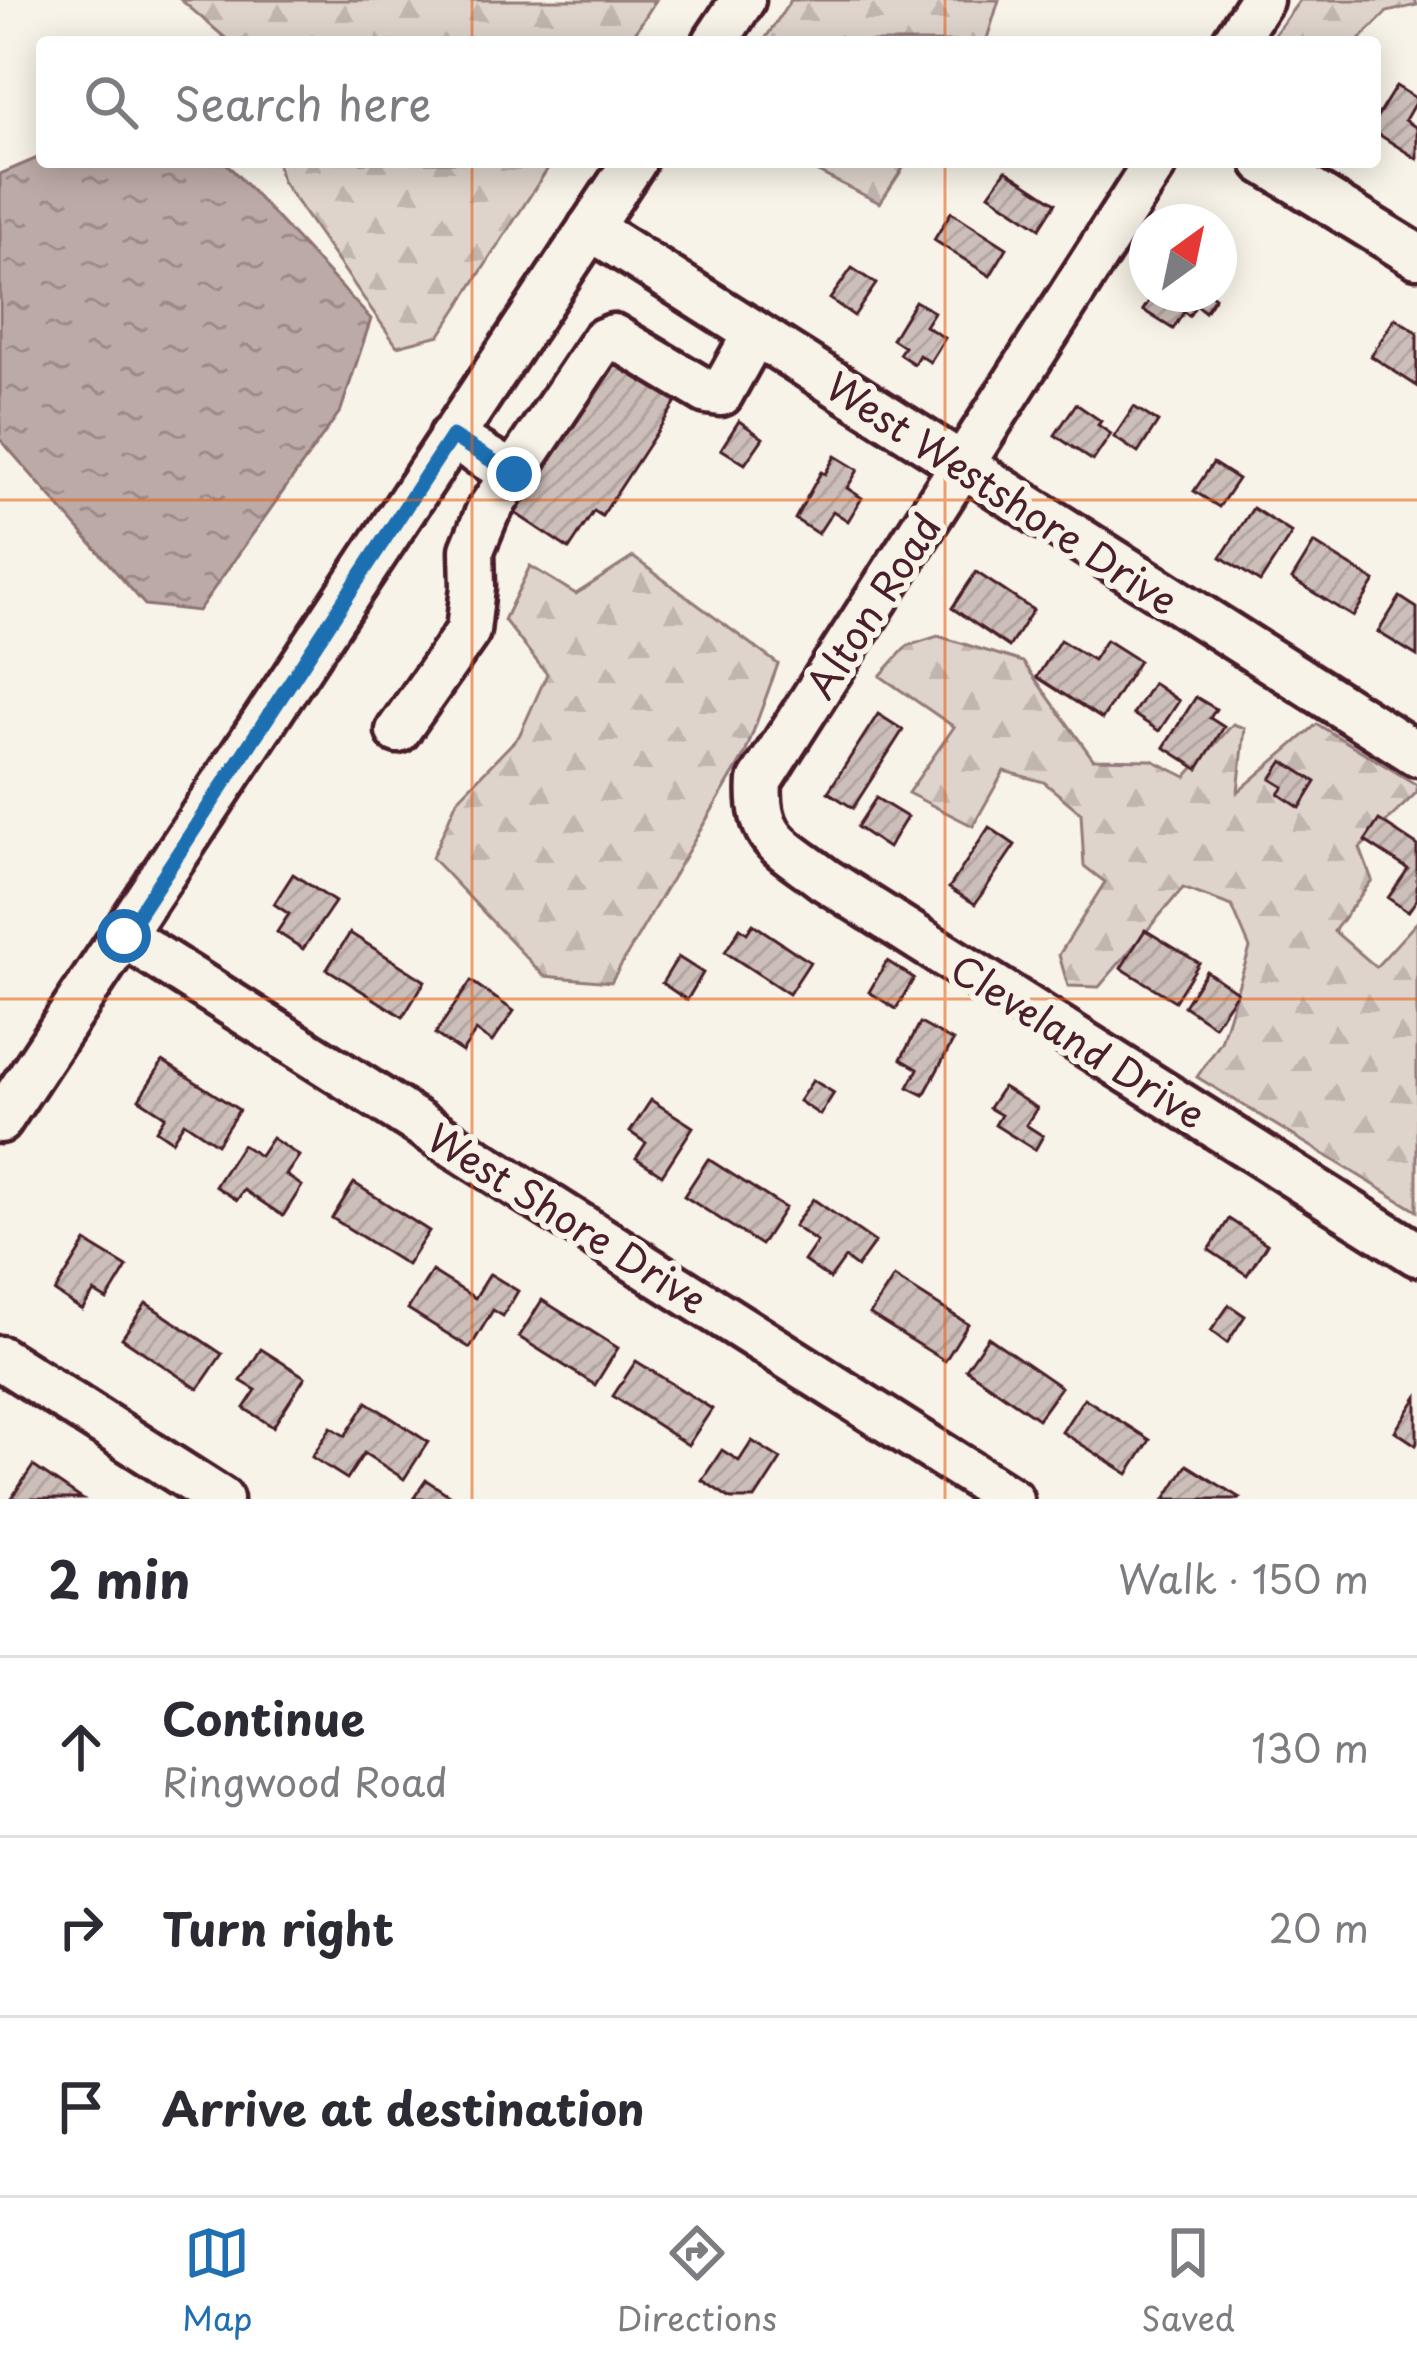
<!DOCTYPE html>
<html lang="en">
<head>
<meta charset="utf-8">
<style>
  body { margin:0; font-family:"Playpen Sans",sans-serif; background:#f7f7f7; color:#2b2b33 }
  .compass { position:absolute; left:1129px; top:204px; width:108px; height:108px; border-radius:50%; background:#fff; box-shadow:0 6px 30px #0003; rotate:33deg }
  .stop { position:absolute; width:36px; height:36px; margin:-27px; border:9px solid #1f6fb2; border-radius:50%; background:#fff }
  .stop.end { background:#1f6fb2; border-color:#fff; box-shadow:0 3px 12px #0008 }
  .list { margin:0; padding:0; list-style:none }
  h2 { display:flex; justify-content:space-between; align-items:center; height:156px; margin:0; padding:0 48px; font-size:51px }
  h2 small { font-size:39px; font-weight:400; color:#7c7c81 }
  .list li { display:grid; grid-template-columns:78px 1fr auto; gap:36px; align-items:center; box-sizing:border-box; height:180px; padding:0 48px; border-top:3px solid #e1e1e2 }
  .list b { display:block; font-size:45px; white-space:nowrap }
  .list p { margin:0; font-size:39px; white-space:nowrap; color:#7c7c81 }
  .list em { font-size:39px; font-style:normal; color:#7c7c81 }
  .icon { flex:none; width:66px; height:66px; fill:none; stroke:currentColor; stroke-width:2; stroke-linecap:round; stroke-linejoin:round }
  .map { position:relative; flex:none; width:1417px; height:1499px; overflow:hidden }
  .search { position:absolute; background:#fff; box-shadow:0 6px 30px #0003; left:36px; right:36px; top:36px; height:132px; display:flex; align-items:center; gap:30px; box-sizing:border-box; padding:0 42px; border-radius:12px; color:#7c7c81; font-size:45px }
  .sheet { height:696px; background:#fff }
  nav { display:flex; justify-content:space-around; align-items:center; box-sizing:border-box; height:168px; border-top:3px solid #e1e1e2; background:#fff; font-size:33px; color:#7c7c81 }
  nav a { display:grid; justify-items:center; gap:6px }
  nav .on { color:#1f6fb2 }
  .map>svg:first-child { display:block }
  .forest { fill:url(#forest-firs); stroke:#947a7c; stroke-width:3 }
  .water { fill:url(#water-ripples); stroke:#8e7275; stroke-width:3 }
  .building { fill:url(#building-hatch); stroke:#4a1f2b; stroke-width:3 }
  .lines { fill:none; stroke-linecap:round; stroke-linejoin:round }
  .minor-casing { stroke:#4a1f2b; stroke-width:51 }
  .minor { stroke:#f7f3e8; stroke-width:42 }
  .route { stroke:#1f6fb2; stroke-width:15 }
  .grid { fill:none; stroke:#e8590c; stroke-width:3; stroke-opacity:0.55 }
  .labels { text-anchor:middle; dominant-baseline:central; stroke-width:12; stroke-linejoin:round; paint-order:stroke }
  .street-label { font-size:39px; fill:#4a1f2b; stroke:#f7f3e8 }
</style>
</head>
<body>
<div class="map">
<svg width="1417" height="1499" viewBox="0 0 1417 1499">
  <defs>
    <pattern id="forest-firs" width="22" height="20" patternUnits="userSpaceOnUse" patternTransform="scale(3)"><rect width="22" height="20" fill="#ded4cc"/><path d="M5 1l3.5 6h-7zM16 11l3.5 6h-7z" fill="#c0b6af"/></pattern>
    <pattern id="water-ripples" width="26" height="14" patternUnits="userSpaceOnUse" patternTransform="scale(3)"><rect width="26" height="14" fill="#bcaaa7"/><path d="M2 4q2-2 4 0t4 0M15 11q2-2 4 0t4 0" fill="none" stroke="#9b8a88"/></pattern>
    <pattern id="building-hatch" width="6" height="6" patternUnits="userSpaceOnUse" patternTransform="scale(3)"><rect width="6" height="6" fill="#ccbfb9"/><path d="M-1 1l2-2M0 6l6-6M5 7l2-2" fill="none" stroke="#b1a49f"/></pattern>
  </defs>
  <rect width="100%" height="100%" fill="#f7f3e8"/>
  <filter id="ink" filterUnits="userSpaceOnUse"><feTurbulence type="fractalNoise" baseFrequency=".00833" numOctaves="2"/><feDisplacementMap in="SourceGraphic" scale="24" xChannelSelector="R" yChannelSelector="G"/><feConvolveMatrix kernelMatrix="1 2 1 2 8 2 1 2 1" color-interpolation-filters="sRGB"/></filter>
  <g filter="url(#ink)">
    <!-- forest -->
    <g class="forest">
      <path d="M181,0H656L629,42H230Z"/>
      <path d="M791,0H999L986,42H763Z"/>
      <path d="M1300,0H1415L1417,5L1387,12L1357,42H1269Z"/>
      <path d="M277,162H552L440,335L397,346L282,181Z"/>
      <path d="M798,162H907L880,203Z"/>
      <path d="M633,557L778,664L745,754L611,982L544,976L432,858L457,800L519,736L547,674L504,620L530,566L576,594Z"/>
      <path d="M938,636L1023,662L1093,759L1152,760L1186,777L1233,724L1245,728L1238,792L1317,724L1417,785V792L1360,848L1372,880L1334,931L1376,967L1417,922V1211L1197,1077L1221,1042L1250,948L1232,906L1183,888L1099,987L1068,986L1059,955L1105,882L1084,866L1081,813L1044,782L1004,771L973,826L908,793L954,727L880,676L907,646Z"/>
    </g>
    <!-- water -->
    <path class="water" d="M42,156V162L226,163L371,319L341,410L198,611L145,605L0,439V174Z"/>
    <!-- building -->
    <g class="building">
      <path d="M1396,86L1417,99L1405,120L1417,128V159L1375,132V120Z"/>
      <path d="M1006,170L1056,203L1040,228L989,194Z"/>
      <path d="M951,212L1007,248L990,276L934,240Z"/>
      <path d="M852,268L876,284L854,316L830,299Z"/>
      <path d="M1154,294H1211L1215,297L1205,312L1196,305L1189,316L1184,312L1173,329L1143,310Z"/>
      <path d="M915,301L934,312L925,326L945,338L930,362L919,355L914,364L899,354L904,347L892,339Z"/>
      <path d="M1395,318L1417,332V386L1371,356Z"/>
      <path d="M612,358L677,401L602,516L594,511L569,549L512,511Z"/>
      <path d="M1076,404L1101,421L1098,425L1111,434L1093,461L1055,435Z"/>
      <path d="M1134,407L1158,422L1138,453L1114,437Z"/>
      <path d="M739,421L763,438L745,464L721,449Z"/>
      <path d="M835,456L858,470L847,488L862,498L848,521L833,511L818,534L795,519L821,472L825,474Z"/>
      <path d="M1213,463L1238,479L1219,507L1194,491Z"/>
      <path d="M1253,508L1292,533L1260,582L1221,557Z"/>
      <path d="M1314,543L1375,581L1353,617L1292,579Z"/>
      <path d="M976,572L1033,610L1009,647L952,608Z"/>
      <path d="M1400,597L1417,608V656L1378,632Z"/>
      <path d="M1060,640L1093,660L1106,640L1139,661L1102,719L1037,677Z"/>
      <path d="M1153,683L1179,701L1159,731L1133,714Z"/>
      <path d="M1196,697L1216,709L1210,718L1224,727L1198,769L1164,747Z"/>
      <path d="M878,714L903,730L853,808L828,792Z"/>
      <path d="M1283,761L1316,782L1300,808L1279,794L1284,787L1271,779Z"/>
      <path d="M876,798L907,817L888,848L857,827Z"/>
      <path d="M1379,820L1417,845V899L1408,912L1388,898L1408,869L1365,841Z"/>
      <path d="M989,827L1015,845L975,904L949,888Z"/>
      <path d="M293,874L335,902L303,949L277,932L289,914L274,904Z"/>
      <path d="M753,924L810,962L789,994L725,952L740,928L747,933Z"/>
      <path d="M1145,930L1199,963L1175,1001L1121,968Z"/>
      <path d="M350,933L425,981L403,1017L327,969Z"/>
      <path d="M678,957L703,973L687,1000L662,983Z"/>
      <path d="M887,961L914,978L896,1009L869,992Z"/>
      <path d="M1206,971L1237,992L1214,1026L1184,1006Z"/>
      <path d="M471,981L514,1011L492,1042L476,1031L462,1052L435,1034Z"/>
      <path d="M920,1023L953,1041L924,1095L908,1087L918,1069L901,1059Z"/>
      <path d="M163,1061L239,1110L217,1144L184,1122L172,1141L156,1130L165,1116L139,1099Z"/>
      <path d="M813,1080L834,1093L820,1115L799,1101Z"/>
      <path d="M1003,1087L1037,1108L1026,1125L1043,1136L1035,1150L995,1125L1001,1115L989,1108Z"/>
      <path d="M651,1100L693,1127L662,1175L636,1158L646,1143L630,1132Z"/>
      <path d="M272,1138L299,1156L286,1175L302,1186L283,1216L244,1190L237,1200L215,1186L242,1145L260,1156Z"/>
      <path d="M708,1159L785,1208L761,1245L684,1196Z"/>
      <path d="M354,1183L429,1231L407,1265L332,1218Z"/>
      <path d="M813,1199L875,1242L857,1267L845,1258L830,1279L804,1261L817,1242L794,1226Z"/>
      <path d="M1229,1219L1267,1244L1247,1275L1209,1250Z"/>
      <path d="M86,1242L127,1267L107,1300L94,1292L82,1310L55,1292Z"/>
      <path d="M432,1271L475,1298L490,1274L518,1291L503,1316L493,1310L470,1348L408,1309Z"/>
      <path d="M894,1277L968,1324L945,1361L870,1314Z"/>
      <path d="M542,1300L618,1348L595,1385L519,1337Z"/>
      <path d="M146,1303L222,1354L198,1389L122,1338Z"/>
      <path d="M1229,1305L1245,1316L1227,1343L1211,1331Z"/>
      <path d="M988,1337L1061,1387L1038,1419L966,1369Z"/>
      <path d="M261,1349L305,1377L273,1427L244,1408L256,1390L241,1381Z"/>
      <path d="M636,1361L712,1409L688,1445L613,1396Z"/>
      <path d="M1417,1397V1443L1416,1445L1395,1431Z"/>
      <path d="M1084,1398L1150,1440L1128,1474L1062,1432Z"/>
      <path d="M367,1402L428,1442L404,1479L364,1453L347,1479L312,1457L331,1427L345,1436Z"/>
      <path d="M752,1441L781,1459L755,1499H731L702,1480L722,1450L739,1461Z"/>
      <path d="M1187,1465L1240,1498L1239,1499H1165Z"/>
      <path d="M33,1466L82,1499H11Z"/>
      <path d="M426,1480L455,1499H413Z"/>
    </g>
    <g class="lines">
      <!-- minor casing -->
      <g class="minor-casing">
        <g id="minor">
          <path d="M715,42L743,0"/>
          <path d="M1234,42L1261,0"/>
          <path d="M1156,162L760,781C756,840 781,846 824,879L1417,1254"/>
          <path d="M1264,162L1417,256"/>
          <path d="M590,228L1417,754"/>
          <path d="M451,436L513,474"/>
          <path d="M398,731L468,631L473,587L472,550L488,511L603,340L613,336L707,392L721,394L755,333"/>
          <path d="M124,936L1011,1499"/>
          <path d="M0,1121L634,162"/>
          <path d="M0,1358L221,1499"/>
        </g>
      </g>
      <!-- minor -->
      <use href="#minor" class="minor"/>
    </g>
  </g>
  <g class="lines" filter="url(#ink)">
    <!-- route -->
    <path class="route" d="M124,936L452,436L514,474"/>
  </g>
  <!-- grid -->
  <path class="grid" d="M472,0V42M945,0V42M472,162V1499M945,162V1499M0,500H1417M0,999H1417"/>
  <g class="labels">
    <!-- street labels -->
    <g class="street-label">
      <text transform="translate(1003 492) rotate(33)">West Westshore Drive</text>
      <text transform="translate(872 605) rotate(-57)">Alton Road</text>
      <text transform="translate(1079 1040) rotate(32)">Cleveland Drive</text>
      <text transform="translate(568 1217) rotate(32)">West Shore Drive</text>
    </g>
  </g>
</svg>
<svg class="compass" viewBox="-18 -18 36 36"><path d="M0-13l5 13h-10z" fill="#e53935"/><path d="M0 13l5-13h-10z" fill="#7c7c81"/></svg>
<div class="stop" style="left:124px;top:936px"></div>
<div class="stop end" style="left:514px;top:474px"></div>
<div class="search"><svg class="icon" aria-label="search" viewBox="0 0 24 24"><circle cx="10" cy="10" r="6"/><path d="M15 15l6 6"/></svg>Search here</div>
</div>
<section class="sheet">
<h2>2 min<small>Walk · 150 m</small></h2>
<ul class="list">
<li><svg class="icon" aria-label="ahead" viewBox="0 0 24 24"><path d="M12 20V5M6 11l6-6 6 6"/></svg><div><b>Continue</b><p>Ringwood Road</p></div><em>130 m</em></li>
<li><svg class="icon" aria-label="right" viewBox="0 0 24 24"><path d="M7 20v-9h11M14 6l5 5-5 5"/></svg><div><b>Turn right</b></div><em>20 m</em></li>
<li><svg class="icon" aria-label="arrive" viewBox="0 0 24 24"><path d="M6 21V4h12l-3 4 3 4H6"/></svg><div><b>Arrive at destination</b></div></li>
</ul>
</section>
<nav>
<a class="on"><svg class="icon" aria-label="map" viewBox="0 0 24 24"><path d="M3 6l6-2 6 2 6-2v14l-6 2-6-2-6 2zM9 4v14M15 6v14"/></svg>Map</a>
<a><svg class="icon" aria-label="directions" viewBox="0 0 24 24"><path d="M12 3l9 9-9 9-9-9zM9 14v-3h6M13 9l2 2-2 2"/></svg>Directions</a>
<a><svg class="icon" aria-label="saved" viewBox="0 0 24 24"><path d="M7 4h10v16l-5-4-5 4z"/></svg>Saved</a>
</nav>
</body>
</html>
